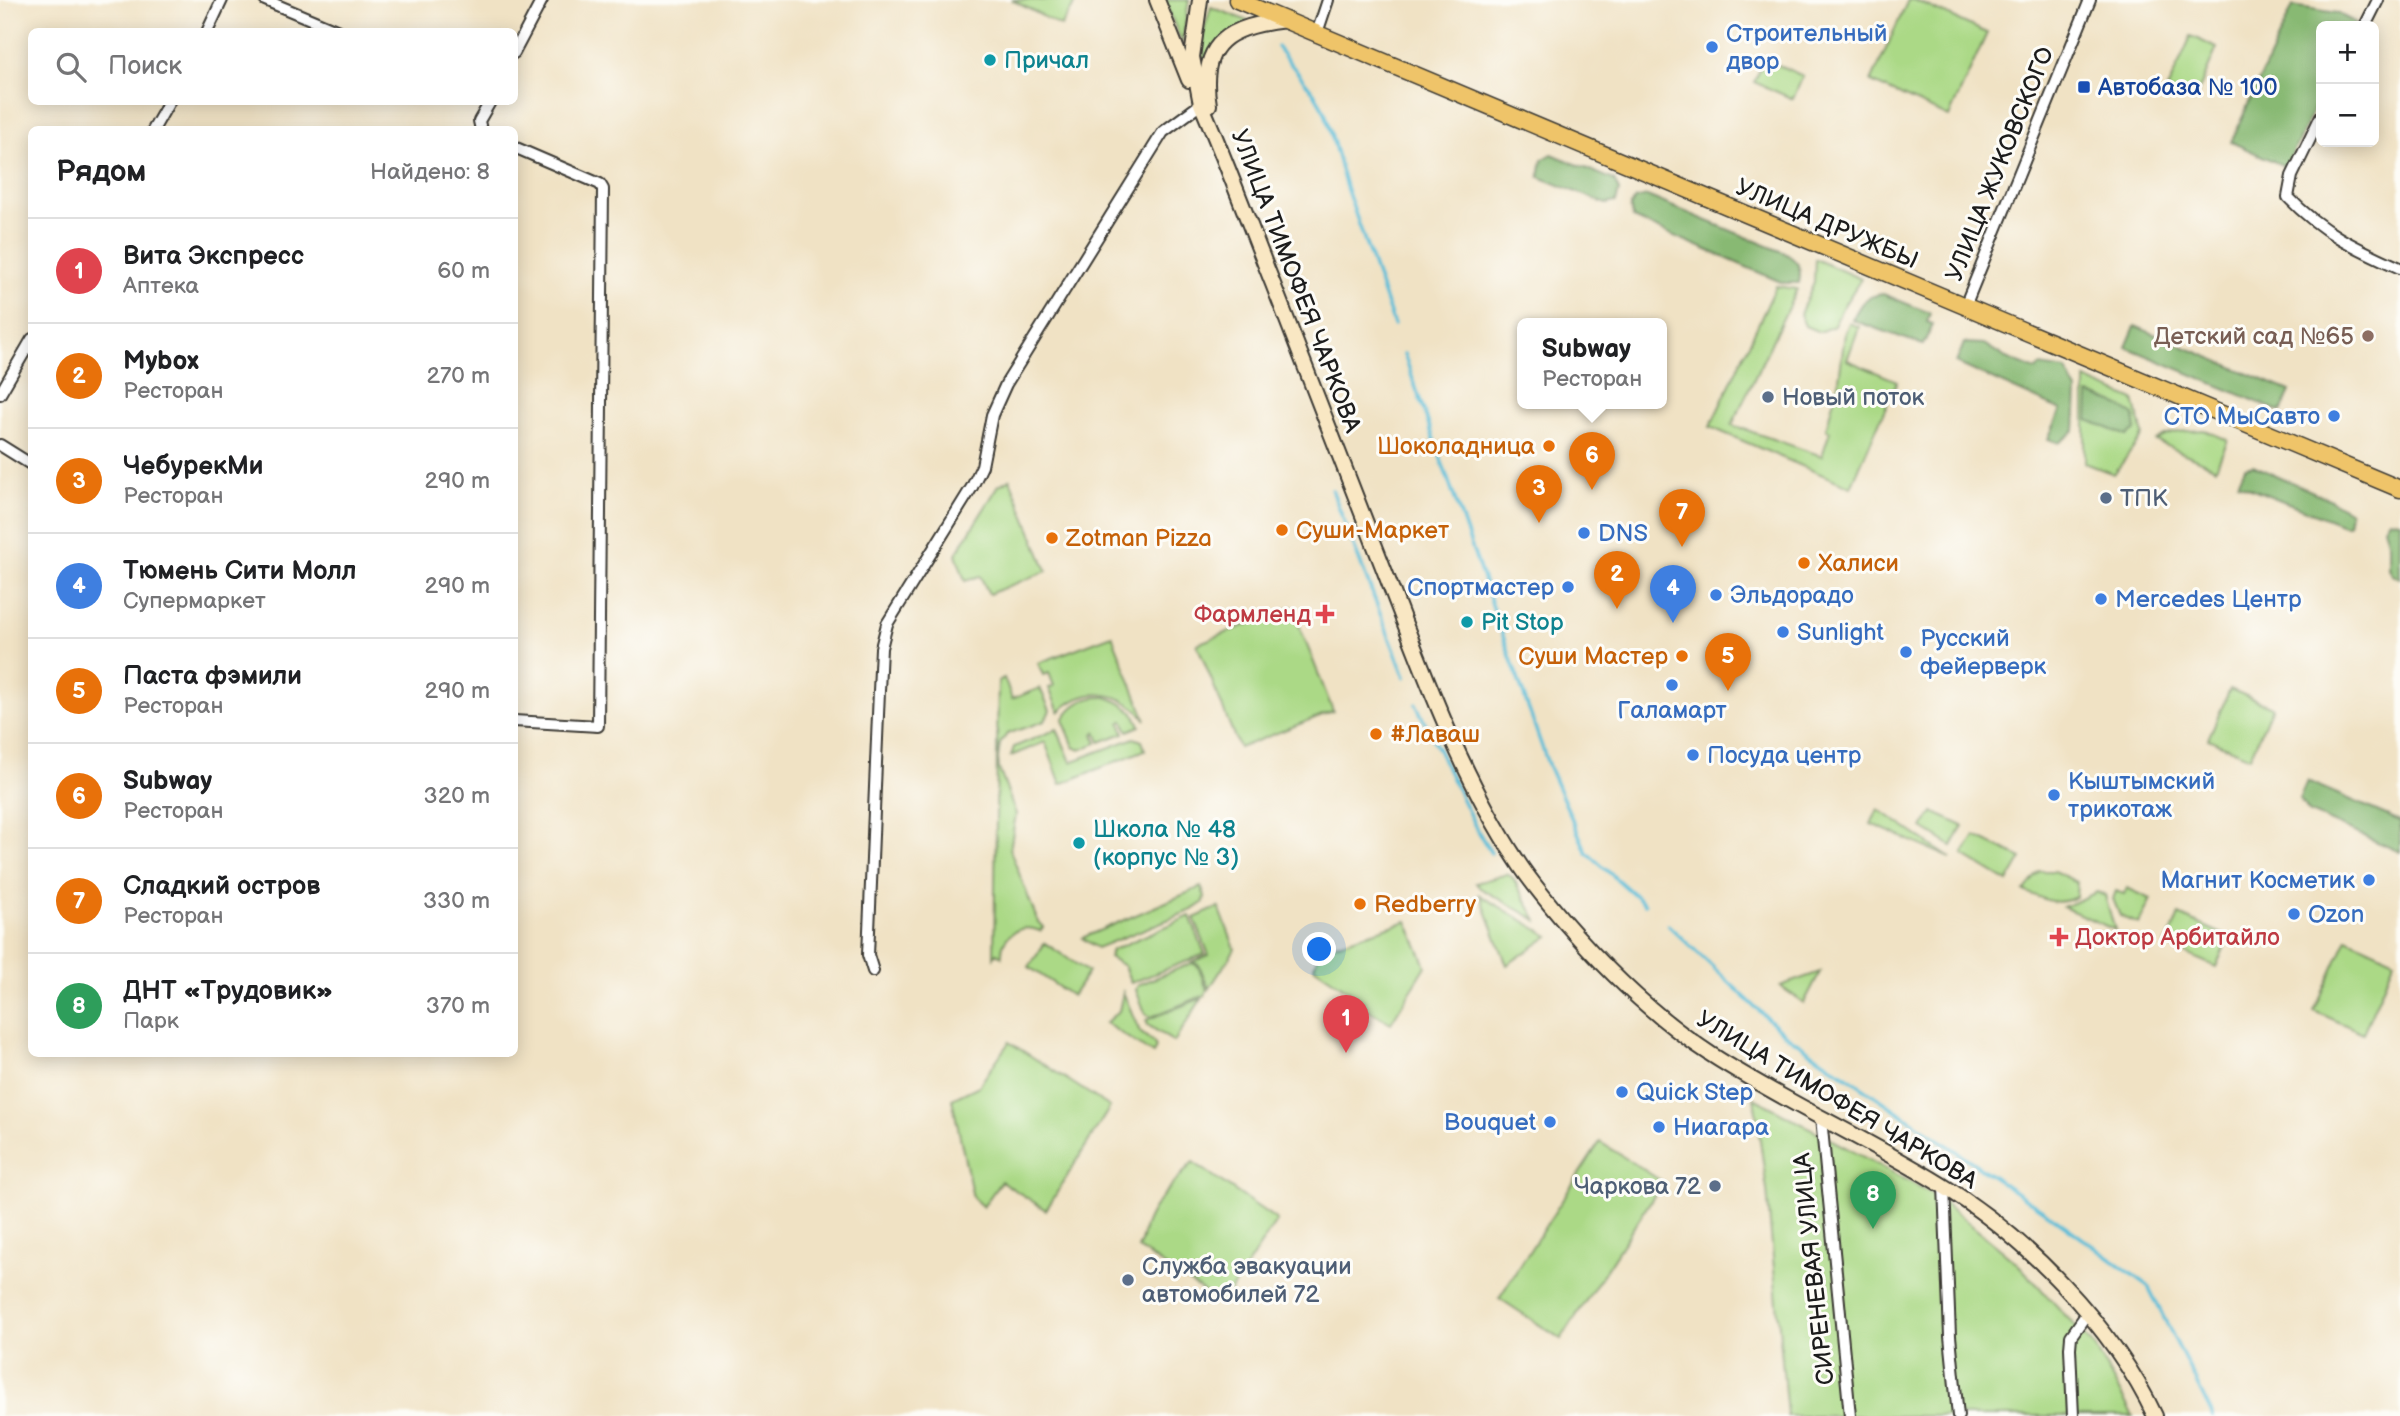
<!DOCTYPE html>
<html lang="ru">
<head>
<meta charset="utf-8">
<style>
  body { margin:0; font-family:"Balsamiq Sans",sans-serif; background:#f6f6f6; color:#202124 }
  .controls { position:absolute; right:21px; top:21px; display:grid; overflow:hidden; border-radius:10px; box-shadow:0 4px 18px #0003 }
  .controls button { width:63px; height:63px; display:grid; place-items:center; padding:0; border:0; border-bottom:2px solid #e0e0e0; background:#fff; color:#202124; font:35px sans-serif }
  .you { position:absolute; left:1320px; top:950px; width:24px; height:24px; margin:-18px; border:5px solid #fff; border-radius:50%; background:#1a73e8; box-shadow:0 0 0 10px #1a73e833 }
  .badge { display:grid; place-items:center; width:46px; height:46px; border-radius:50%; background:#b5179e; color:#fff; font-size:23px; font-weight:700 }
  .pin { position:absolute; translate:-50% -58px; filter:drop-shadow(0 2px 4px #0008) }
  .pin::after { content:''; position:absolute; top:37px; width:24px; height:21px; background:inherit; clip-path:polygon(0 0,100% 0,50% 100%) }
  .popup { position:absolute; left:1517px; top:318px; width:150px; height:91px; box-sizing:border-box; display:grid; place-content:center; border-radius:10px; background:#fff; filter:drop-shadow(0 2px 5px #0005); font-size:23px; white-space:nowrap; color:#757577 }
  .popup b { font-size:26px; color:#202124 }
  .popup::after { content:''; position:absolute; left:50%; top:100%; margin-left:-14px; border:14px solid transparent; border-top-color:#fff }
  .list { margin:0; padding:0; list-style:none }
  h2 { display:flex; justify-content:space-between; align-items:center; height:91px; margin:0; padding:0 28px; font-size:30px }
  h2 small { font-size:23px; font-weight:400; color:#757577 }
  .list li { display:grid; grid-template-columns:46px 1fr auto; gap:21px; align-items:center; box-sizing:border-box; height:105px; padding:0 28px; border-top:2px solid #e0e0e0 }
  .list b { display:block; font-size:26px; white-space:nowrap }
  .list p { margin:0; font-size:23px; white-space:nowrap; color:#757577 }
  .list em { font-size:23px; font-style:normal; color:#757577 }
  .icon { flex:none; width:38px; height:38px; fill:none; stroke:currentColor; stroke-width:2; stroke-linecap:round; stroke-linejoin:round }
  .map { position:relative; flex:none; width:2400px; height:1416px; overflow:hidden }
  .search { position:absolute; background:#fff; box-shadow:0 4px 18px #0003; left:28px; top:28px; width:490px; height:77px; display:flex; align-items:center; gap:18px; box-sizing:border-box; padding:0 24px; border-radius:10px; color:#757577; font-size:26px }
  .panel { position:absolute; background:#fff; box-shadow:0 4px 18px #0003; left:28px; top:126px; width:490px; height:931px; border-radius:10px }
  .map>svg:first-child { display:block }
  .green { fill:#abd986; stroke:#647a51; stroke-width:2 }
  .forest { fill:#88b973; stroke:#526a48; stroke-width:2 }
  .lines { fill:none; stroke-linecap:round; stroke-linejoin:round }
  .stream { stroke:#59bdd8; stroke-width:3.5 }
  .minor-casing { stroke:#3c3a35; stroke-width:14 }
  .secondary-casing { stroke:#3c3a35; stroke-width:18 }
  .primary-casing { stroke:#3c3a35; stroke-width:19 }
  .minor { stroke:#fff; stroke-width:10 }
  .secondary { stroke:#f9e7c3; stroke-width:14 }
  .primary { stroke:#efc469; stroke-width:16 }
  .shop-dot { fill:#3f7fe0; stroke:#fdfcf7; stroke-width:2.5 }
  .culture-dot { fill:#0f9aa8; stroke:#fdfcf7; stroke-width:2.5 }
  .transit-dot { fill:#1a4fb4; stroke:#fdfcf7; stroke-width:2.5 }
  .education-dot { fill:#8d6e63; stroke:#fdfcf7; stroke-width:2.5 }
  .service-dot { fill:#5c6f8a; stroke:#fdfcf7; stroke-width:2.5 }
  .food-dot { fill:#e8710a; stroke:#fdfcf7; stroke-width:2.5 }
  .health-dot { fill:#e0444e; stroke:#fdfcf7; stroke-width:2.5 }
  .labels { text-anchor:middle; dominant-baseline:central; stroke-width:6; stroke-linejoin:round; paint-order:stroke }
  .shop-label { font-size:24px; fill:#366cbe; stroke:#fdfcf7; text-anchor:start }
  .culture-label { font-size:24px; fill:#0d838f; stroke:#fdfcf7; text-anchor:start }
  .transit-label { font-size:24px; fill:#164399; stroke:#fdfcf7; text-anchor:start }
  .street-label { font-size:24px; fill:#1c1c1c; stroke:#fdfcf7 }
  .education-label { font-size:24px; fill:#785e54; stroke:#fdfcf7; text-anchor:end }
  .service-label { font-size:24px; fill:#4e5e75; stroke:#fdfcf7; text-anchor:start }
  .food-label { font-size:24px; fill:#c56008; stroke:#fdfcf7; text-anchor:start }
  .health-label { font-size:24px; fill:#be3a42; stroke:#fdfcf7; text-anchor:end }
</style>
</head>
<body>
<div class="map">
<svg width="2400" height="1416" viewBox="0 0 2400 1416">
  <rect width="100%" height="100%" fill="#fdfcf7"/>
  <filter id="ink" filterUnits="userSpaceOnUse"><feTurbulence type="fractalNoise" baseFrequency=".0143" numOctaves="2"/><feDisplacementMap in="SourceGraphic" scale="14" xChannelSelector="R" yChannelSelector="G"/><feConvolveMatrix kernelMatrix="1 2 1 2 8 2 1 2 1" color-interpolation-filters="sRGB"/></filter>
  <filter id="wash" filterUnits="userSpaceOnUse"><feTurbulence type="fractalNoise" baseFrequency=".00686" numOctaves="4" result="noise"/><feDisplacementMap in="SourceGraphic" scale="28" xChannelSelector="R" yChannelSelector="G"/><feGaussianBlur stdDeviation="1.57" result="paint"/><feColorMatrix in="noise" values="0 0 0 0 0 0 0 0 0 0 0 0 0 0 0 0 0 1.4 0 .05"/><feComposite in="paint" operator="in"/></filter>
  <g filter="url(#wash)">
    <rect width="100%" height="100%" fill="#f0e2c4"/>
    <!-- green -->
    <g class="green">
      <path d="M1012,0H1077L1061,26Z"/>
      <path d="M1164,0H1189L1182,43Z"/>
      <path d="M1908,0H1914L1987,33L1949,117L1871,82Z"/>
      <path d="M1211,7L1248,21L1202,69L1204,30Z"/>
      <path d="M2191,36L2217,48L2194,102L2167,90Z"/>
      <path d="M1765,59L1803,76L1793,99L1754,82Z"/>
      <path d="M1815,259L1861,279L1841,310L1834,326L1819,332L1805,326L1800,314L1814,282Z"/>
      <path d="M1776,286L1797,289L1732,425L1822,456L1830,431L1826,429L1839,379L1845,333L1849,323L1859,327L1847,360L1897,381L1851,487L1710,427Z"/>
      <path d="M2085,379L2134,400L2143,435L2114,474L2085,463Z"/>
      <path d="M2204,430L2228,440L2216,468L2156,441C2170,431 2186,431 2204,430Z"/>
      <path d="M1010,479L1047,571L989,594L980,576L965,581L956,554L999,485Z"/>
      <path d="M1292,607L1333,711L1239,748L1197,644Z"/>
      <path d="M1112,635L1146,720C1122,690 1087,685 1059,712L1049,688L1054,686L1049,673L1043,675L1038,663Z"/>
      <path d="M1004,678L1012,699L1040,688L1050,710L1045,721L1007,734L1000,744L998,758L999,769L1016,814L1010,850L1038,922L1043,927L1040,931C1020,923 1000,935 1002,957L997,953L994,957L998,681Z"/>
      <path d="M2230,689L2272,707L2250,757L2208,739Z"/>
      <path d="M1106,697C1122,702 1135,710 1140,726L1128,731L1123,721L1120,723L1124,733L1100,742L1096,732L1093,734L1097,743L1080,750L1074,747L1063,720C1072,703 1087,696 1106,697Z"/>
      <path d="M1057,729L1071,762L1134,738L1142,741L1145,750L1061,784L1045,742L1011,756L1014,747Z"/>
      <path d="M1878,809L1950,858H1951L1871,824Z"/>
      <path d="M1933,812L1963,826L1952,846L1923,828Z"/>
      <path d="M1975,836L2022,858L2008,882L1963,855Z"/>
      <path d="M2040,871H2054L2077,882L2076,897C2056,907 2043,899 2024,891Z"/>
      <path d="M1507,874L1513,878L1537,920L1480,888L1476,883Z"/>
      <path d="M1201,887L1205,896L1204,902L1192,910L1097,948L1082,938Z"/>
      <path d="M2127,888L2151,899L2139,924L2120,916L2113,899L2116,891L2124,894Z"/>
      <path d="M2097,892L2105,896L2115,930L2063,907Z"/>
      <path d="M1480,895L1549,936L1507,965Z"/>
      <path d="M1219,907L1235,949L1209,989L1199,965L1192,962L1209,955L1194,918Z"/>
      <path d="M2179,915L2229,937L2216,967L2166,945Z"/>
      <path d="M1190,916L1205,954L1131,983L1124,966L1109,957L1112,950Z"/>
      <path d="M1407,921L1426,966L1391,1023L1368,1010L1363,1001L1314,967L1320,949Z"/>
      <path d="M2347,938L2395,960L2363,1033L2314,1011Z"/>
      <path d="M1045,943L1088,972L1072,996L1029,967Z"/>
      <path d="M1192,963L1198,966L1207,990L1205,995L1151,1017L1146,1015L1136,990L1138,985Z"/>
      <path d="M1820,972L1804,1003L1780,986Z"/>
      <path d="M1123,992L1140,1032L1154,1043L1156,1047L1153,1054L1105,1023L1119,1011Z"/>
      <path d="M1202,998L1174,1042L1148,1025L1146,1020Z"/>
      <path d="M1009,1042L1110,1107L1046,1210L1001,1181L983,1207L973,1198L952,1099L979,1086Z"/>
      <path d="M1754,1098L1936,1196L2016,1262L2095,1347L2133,1416H1787L1767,1190Z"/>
      <path d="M1600,1142L1663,1182L1561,1339L1499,1298Z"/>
      <path d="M1193,1162L1277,1220L1222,1304L1138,1248C1144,1238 1142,1231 1147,1221C1157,1198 1177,1181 1193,1162Z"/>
    </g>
    <!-- forest -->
    <g class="forest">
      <path d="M2293,6L2337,13L2356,23L2354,26H2321V94L2286,167L2231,142Z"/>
      <path d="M1552,154L1614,180L1619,191L1616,202L1606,204L1539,177L1542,160Z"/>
      <path d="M1647,196L1785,253C1799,262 1802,267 1799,283H1783L1633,218L1630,207L1635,199Z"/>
      <path d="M1883,294L1930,313L1927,322L1933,324L1923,345L1852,320C1860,304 1864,296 1883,294Z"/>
      <path d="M2135,326L2290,391L2281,412L2126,347Z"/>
      <path d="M1964,343L1984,344L2006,358L2036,370L2040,366L2066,370L2077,391L2075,431L2059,443L2048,439L2061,410L1956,363Z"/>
      <path d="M2089,394L2113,402L2134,415L2136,430L2127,436L2088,420Z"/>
      <path d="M2253,465L2329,499L2350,512L2348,525H2343L2238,483L2245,467Z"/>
      <path d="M2389,519L2400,521V578L2392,575L2389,568V545L2384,527Z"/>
      <path d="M2307,781L2400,821V852L2310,813L2299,799Z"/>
    </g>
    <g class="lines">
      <!-- stream -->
      <g class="stream">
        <path d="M1277,47L1314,93L1325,112L1346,187L1394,325"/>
        <path d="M1404,354L1549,767L1587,853L1645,904"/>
        <path d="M1332,490L1405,677"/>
        <path d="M1416,704L1476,828L1491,853"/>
        <path d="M1668,925L1783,1033L2057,1220L2148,1286L2213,1416"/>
      </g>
    </g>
  </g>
  <g filter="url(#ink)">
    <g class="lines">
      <!-- minor casing -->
      <g class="minor-casing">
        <g id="minor">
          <path d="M265,0L341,32"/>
          <path d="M2365,26L2378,0"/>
          <path d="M207,32L222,0"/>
          <path d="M1317,33L1328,0"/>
          <path d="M514,53L542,0"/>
          <path d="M2321,116L2292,176L2288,197C2322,233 2356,248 2400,268"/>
          <path d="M153,130L169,102"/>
          <path d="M481,130L479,121L490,102"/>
          <path d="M514,147L600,184L603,189L598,726L514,721"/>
          <path d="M1965,306L2090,0"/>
          <path d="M0,394L32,339"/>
          <path d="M0,445L32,465"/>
          <path d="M873,971L868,955L879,691L881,648L887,624L972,487L982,466L992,415L1006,384L1163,132L1201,104"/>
          <path d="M1821,1118L1850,1416"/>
          <path d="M1944,1186L1950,1336L1958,1416"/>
          <path d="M2073,1416L2070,1348L2071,1336L2088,1312"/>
        </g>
      </g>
      <!-- secondary casing -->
      <g class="secondary-casing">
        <g id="secondary">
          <path d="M1157,0L1189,80"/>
          <path d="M1200,0L1192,57L1201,104C1227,163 1249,224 1273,284C1310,379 1347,473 1383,567C1421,665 1459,772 1516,859C1529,880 1546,900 1562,919C1606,970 1655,1018 1712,1055C1785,1102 1865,1138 1940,1184C2024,1235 2113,1326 2155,1416"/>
          <path d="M1209,105C1198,41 1231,26 1286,20"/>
        </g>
      </g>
      <!-- primary casing -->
      <g class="primary-casing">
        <path id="primary" d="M1237,0L2400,489"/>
      </g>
      <!-- minor -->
      <use href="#minor" class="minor"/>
      <!-- secondary -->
      <use href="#secondary" class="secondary"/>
      <!-- primary -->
      <use href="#primary" class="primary"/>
    </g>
  </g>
  <!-- markers -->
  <g class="shop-dot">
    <circle cx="1712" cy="47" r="7"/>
    <circle cx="2334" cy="416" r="7"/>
    <circle cx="1584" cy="533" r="7"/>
    <circle cx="1568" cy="587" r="7"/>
    <circle cx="1716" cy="595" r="7"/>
    <circle cx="2101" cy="599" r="7"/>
    <circle cx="1783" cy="632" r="7"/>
    <circle cx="1906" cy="652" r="7"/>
    <circle cx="1672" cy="685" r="7"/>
    <circle cx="1693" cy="755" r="7"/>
    <circle cx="2054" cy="795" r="7"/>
    <circle cx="2369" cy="880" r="7"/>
    <circle cx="2294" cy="914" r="7"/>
    <circle cx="1622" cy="1092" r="7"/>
    <circle cx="1550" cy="1122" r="7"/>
    <circle cx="1659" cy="1127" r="7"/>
  </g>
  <g class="culture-dot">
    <circle cx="990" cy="60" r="7"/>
    <circle cx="1467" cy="622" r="7"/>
    <circle cx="1079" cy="843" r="7"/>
  </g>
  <rect class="transit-dot" x="2077" y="80" width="14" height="14" rx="3.5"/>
  <circle class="education-dot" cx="2368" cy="336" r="7"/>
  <g class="service-dot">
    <circle cx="1768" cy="397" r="7"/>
    <circle cx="2106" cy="498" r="7"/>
    <circle cx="1715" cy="1186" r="7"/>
    <circle cx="1128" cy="1280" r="7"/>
  </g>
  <g class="food-dot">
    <circle cx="1549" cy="446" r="7"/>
    <circle cx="1282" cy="530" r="7"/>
    <circle cx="1052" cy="538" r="7"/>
    <circle cx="1804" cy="563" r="7"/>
    <circle cx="1682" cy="656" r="7"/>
    <circle cx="1376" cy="734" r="7"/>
    <circle cx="1360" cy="904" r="7"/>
  </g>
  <g class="health-dot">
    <path d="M1321.5 603.5h7v7h7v7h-7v7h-7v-7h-7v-7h7z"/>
    <path d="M2055.5 926.5h7v7h7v7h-7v7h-7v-7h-7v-7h7z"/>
  </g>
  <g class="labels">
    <!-- shop labels -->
    <g class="shop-label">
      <text x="1726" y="33">Строительный<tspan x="1726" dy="28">двор</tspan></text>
      <text x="2320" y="416" text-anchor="end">СТО МыСавто</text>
      <text x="1598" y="533">DNS</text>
      <text x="1554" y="587" text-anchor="end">Спортмастер</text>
      <text x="1730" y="595">Эльдорадо</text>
      <text x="2115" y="599">Mercedes Центр</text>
      <text x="1797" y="632">Sunlight</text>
      <text x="1920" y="638">Русский<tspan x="1920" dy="28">фейерверк</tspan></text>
      <text x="1672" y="710" text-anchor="middle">Галамарт</text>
      <text x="1707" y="755">Посуда центр</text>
      <text x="2068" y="781">Кыштымский<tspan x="2068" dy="28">трикотаж</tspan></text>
      <text x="2355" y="880" text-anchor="end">Магнит Косметик</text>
      <text x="2308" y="914">Ozon</text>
      <text x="1636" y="1092">Quick Step</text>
      <text x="1536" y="1122" text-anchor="end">Bouquet</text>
      <text x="1673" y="1127">Ниагара</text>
    </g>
    <!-- culture labels -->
    <g class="culture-label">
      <text x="1004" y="60">Причал</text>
      <text x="1481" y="622">Pit Stop</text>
      <text x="1093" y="829">Школа № 48<tspan x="1093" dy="28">(корпус № 3)</tspan></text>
    </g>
    <!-- transit labels -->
    <g class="transit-label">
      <text x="2098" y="87">Автобаза № 100</text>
    </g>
    <!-- street labels -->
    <g class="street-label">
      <text transform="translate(2000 164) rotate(-68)">УЛИЦА ЖУКОВСКОГО</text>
      <text transform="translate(1827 224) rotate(23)">УЛИЦА ДРУЖБЫ</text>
      <text transform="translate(1296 281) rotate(69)">УЛИЦА ТИМОФЕЯ ЧАРКОВА</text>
      <text transform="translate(1837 1100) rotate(31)">УЛИЦА ТИМОФЕЯ ЧАРКОВА</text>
      <text transform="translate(1814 1269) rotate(-96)">СИРЕНЕВАЯ УЛИЦА</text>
    </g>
    <!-- education labels -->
    <g class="education-label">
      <text x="2354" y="336">Детский сад №65</text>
    </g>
    <!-- service labels -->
    <g class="service-label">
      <text x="1782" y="397">Новый поток</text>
      <text x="2120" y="498">ТПК</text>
      <text x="1701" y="1186" text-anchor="end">Чаркова 72</text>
      <text x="1142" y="1266">Служба эвакуации<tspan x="1142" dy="28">автомобилей 72</tspan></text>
    </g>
    <!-- food labels -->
    <g class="food-label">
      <text x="1535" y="446" text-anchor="end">Шоколадница</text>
      <text x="1296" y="530">Суши-Маркет</text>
      <text x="1066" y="538">Zotman Pizza</text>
      <text x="1818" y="563">Халиси</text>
      <text x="1668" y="656" text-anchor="end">Суши Мастер</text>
      <text x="1390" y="734">#Лаваш</text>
      <text x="1374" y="904">Redberry</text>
    </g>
    <!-- health labels -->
    <g class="health-label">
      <text x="1311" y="614">Фармленд</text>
      <text x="2075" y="937" text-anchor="start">Доктор Арбитайло</text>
    </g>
  </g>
</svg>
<div class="controls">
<button>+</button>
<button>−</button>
</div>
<div class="you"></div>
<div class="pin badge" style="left:1346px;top:1053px;background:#e0444e">1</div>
<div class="pin badge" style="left:1617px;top:609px;background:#e8710a">2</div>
<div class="pin badge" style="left:1539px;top:523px;background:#e8710a">3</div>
<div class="pin badge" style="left:1673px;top:623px;background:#3f7fe0">4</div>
<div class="pin badge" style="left:1728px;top:691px;background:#e8710a">5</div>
<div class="pin badge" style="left:1592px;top:490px;background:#e8710a">6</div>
<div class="popup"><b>Subway</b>Ресторан</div>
<div class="pin badge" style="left:1682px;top:547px;background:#e8710a">7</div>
<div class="pin badge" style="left:1873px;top:1229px;background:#2e9e5b">8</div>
<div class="search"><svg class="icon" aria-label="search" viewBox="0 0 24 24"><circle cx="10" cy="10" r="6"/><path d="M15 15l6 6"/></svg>Поиск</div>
<section class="panel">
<h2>Рядом<small>Найдено: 8</small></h2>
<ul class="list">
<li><span class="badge" style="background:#e0444e">1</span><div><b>Вита Экспресс</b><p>Аптека</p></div><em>60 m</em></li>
<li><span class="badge" style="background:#e8710a">2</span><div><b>Mybox</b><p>Ресторан</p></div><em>270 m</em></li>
<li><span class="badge" style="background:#e8710a">3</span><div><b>ЧебурекМи</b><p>Ресторан</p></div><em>290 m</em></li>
<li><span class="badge" style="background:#3f7fe0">4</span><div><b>Тюмень Сити Молл</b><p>Супермаркет</p></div><em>290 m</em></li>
<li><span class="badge" style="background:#e8710a">5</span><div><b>Паста фэмили</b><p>Ресторан</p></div><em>290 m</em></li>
<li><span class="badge" style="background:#e8710a">6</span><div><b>Subway</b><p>Ресторан</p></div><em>320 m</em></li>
<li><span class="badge" style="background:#e8710a">7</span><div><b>Сладкий остров</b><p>Ресторан</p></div><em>330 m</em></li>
<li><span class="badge" style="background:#2e9e5b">8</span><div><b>ДНТ «Трудовик»</b><p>Парк</p></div><em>370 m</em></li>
</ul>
</section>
</div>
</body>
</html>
